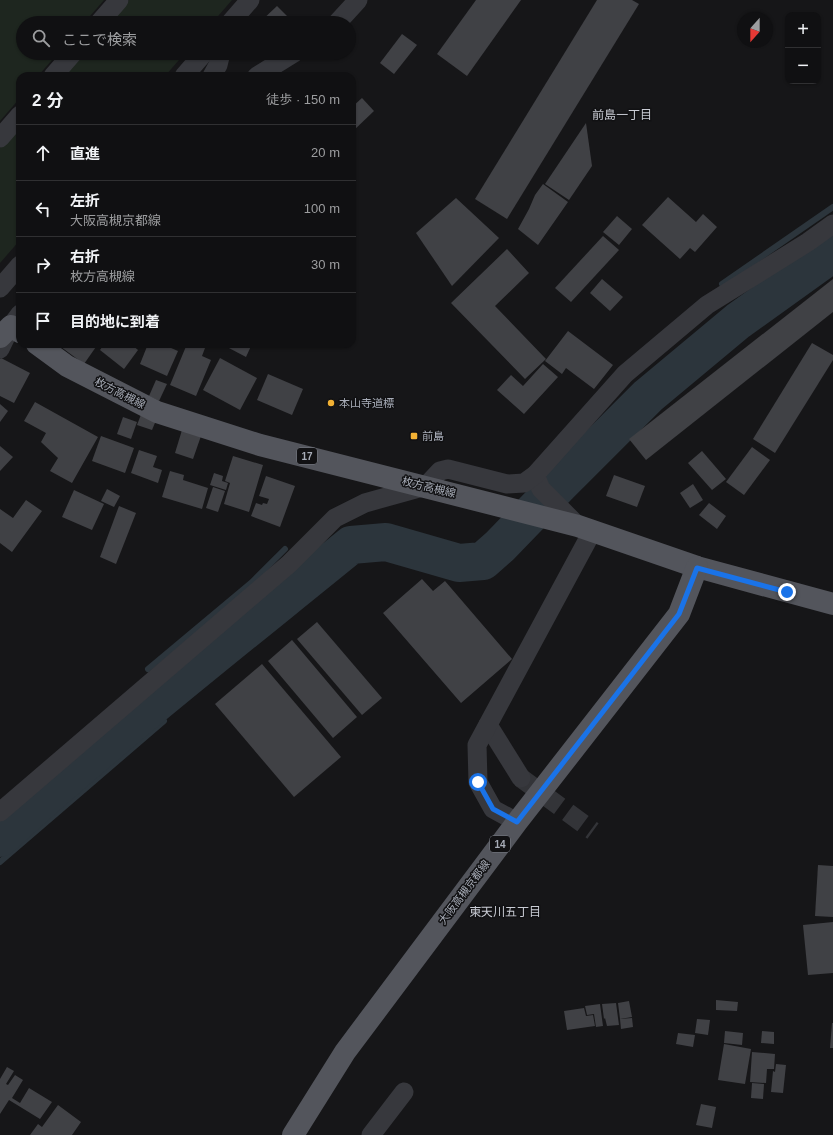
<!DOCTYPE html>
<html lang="ja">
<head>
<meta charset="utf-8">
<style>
  body { margin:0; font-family:Helvetica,"Noto Sans JP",sans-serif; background:#1e1e20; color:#f1f3f6 }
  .controls { position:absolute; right:12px; top:12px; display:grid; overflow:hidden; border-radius:8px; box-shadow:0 1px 3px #0004 }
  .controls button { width:36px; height:36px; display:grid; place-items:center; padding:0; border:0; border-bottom:1px solid #303032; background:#101012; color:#f1f3f6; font:20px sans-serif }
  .compass { position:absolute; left:737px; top:12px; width:36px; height:36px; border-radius:50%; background:#101012; box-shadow:0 1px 3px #0004; rotate:201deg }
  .stop { position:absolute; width:12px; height:12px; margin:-9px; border:3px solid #1a73e8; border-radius:50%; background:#fff }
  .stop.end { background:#1a73e8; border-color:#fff; box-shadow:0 1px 4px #0008 }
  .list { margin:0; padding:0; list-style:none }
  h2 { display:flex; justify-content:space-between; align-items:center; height:52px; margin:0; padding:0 16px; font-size:17px }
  h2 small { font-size:13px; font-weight:400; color:#9c9d9f }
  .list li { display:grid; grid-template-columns:26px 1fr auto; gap:12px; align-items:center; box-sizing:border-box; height:56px; padding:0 16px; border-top:1px solid #303032 }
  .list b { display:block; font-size:15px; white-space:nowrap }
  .list p { margin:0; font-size:13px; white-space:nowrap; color:#9c9d9f }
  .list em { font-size:13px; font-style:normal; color:#9c9d9f }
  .icon { flex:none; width:22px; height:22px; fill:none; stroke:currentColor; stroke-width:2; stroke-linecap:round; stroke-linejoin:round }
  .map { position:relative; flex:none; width:833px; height:1135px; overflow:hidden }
  .search { position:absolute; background:#101012; box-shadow:0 1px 3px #0004; left:16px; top:16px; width:340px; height:44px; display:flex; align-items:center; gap:10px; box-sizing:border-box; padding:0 14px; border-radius:22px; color:#9c9d9f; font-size:15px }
  .panel { position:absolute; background:#101012; box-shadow:0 1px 3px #0004; left:16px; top:72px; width:340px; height:276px; border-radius:12px }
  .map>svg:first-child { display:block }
  .green { fill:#1e261f }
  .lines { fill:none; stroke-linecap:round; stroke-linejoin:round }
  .stream { stroke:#2c353c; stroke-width:6 }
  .river { stroke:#2c353c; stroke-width:38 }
  .building { fill:#404145 }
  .minor-tunnel { stroke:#333438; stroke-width:19; stroke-dasharray:19 10; stroke-linecap:butt }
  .minor { stroke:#37383d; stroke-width:19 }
  .primary { stroke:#53555c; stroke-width:22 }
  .route { stroke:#1a73e8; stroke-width:5 }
  .poi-dot { fill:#f2b134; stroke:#111113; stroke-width:1.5 }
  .labels { text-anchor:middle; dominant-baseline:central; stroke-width:3; stroke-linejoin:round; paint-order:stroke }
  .shield { fill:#111113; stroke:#7b7e86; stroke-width:1 }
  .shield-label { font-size:10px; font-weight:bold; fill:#a8adb8 }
  .street-label { font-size:11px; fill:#a8adb8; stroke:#111113 }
  .poi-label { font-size:11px; fill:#a8adb8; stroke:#111113; text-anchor:start }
  .neighbourhood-label { font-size:12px; fill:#c9ccd4; stroke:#111113 }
</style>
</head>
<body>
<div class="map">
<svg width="833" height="1135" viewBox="0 0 833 1135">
  <rect width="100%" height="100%" fill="#161618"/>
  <!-- green -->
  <g class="green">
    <path d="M0,0H104L84,23H23V53H58L38,76H20V98L0,121Z"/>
    <path d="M129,0H232L212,23H109Z"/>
    <path d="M83,53H185L165,76H63Z"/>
    <path d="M20,125V240L0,263V148Z"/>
  </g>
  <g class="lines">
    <!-- stream -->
    <g class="stream">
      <path d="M722,284L833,207"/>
      <path d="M148,669L252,582L285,549"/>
      <path d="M0,862L164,721"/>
    </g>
    <!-- river -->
    <path class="river" d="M0,838C113,735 233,641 351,545L386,542L459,563L483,561L500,546L559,485L648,396L738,321L833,253"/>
  </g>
  <!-- building -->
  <g class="building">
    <path d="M476,0H521L467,76L437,54Z"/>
    <path d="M597,0H632L639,4L507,219L475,199Z"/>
    <path d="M277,6L288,17L282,23H259Z"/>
    <path d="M402,34L417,45L394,74L380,63Z"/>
    <path d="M362,98L374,111L352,132V107Z"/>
    <path d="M586,123L592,166L569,200L545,184Z"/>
    <path d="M543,184L568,202L538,245L518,229L529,209L535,195Z"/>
    <path d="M668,197L696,222L703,214L717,227L695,252L690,248L680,259L642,225Z"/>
    <path d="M456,198L499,238L452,286L416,233Z"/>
    <path d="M617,216L632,229L619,245L603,232Z"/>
    <path d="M603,236L619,250L571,302L555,288Z"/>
    <path d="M507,249L529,273L495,306L546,359L525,379L451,303Z"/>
    <path d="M602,279L623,297L610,311L590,293Z"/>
    <path d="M833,279V312L646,460L629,439Z"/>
    <path d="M568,331L613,365L594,389L566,368L562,374L545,361Z"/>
    <path d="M812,343L833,355V360L775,453L753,439Z"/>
    <path d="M57,344H98L84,364Z"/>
    <path d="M104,344H131L138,350L124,369L100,350Z"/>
    <path d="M148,344H162L178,351L167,376L140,364Z"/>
    <path d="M187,344H195L205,348L202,356L211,360L196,396L170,385Z"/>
    <path d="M228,344H252L246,357L227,347Z"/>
    <path d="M1,358L30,373L14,403L0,396V359Z"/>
    <path d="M220,358L257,378L240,410L203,390Z"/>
    <path d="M543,364L558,377L524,414L497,390L511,375L523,386Z"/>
    <path d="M268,374L303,389L292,415L257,400Z"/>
    <path d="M156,380L167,384L159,401L149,396Z"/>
    <path d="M35,402L98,437L72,483L50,471L58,458L41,442L46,433L24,421Z"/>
    <path d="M0,404L8,411L0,422Z"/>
    <path d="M142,412L157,418L152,430L137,425Z"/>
    <path d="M123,417L137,422L131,439L117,434Z"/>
    <path d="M182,430L201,436L193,459L175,453Z"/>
    <path d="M101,436L134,448L125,473L92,461Z"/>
    <path d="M0,446L13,457L0,471Z"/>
    <path d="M752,447L770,460L744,495L726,482Z"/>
    <path d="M139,450L157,456L153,467L162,470L158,483L131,473Z"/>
    <path d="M702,451L726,479L712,490L688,463Z"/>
    <path d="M233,456L263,465L249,512L224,504L230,483L225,481Z"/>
    <path d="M170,471L184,475L183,480L208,488L202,509L162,497Z"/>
    <path d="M214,473L223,476L222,481L228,483L226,490L210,485Z"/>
    <path d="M614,475L645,486L637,507L606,496Z"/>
    <path d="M266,476L295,486L280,527L251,516L256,503L262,505L263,503L267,504L269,499L259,496Z"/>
    <path d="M693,484L703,500L690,508L680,493Z"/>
    <path d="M213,487L225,491L218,512L206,508Z"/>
    <path d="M107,489L120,496L114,507L101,501Z"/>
    <path d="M74,490L104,504L92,530L62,517Z"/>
    <path d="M26,500L42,511L12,552L0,543V509L13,518Z"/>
    <path d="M709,503L726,516L717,529L699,515Z"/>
    <path d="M119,506L136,513L116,564L100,557Z"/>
    <path d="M422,579L433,591L445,581L512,659L461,703L383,613Z"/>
    <path d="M317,622L382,698L362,715L297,639Z"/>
    <path d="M292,640L357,717L333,738L268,661Z"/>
    <path d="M262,664L341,757L294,797L215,704Z"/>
    <path d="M818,865L833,866V917L815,916Z"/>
    <path d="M833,922V973L808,975L803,925Z"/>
    <path d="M716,1000L738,1002L737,1011L716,1010Z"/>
    <path d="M629,1001L632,1017L620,1019L618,1003Z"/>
    <path d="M616,1003L619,1025L607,1026L605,1018L604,1019L602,1004Z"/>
    <path d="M600,1004L603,1026L596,1027L594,1014L587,1015L585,1006Z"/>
    <path d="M584,1008L586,1016L593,1015L595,1026L567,1030L564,1011Z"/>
    <path d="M632,1018L633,1027L621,1029L620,1019Z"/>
    <path d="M697,1019L710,1020L708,1035L695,1033Z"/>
    <path d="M832,1023H833V1048H830Z"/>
    <path d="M725,1031L743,1033L742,1045L724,1043Z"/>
    <path d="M762,1031L774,1032V1044L761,1043Z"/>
    <path d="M678,1033L695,1035L693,1047L676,1044Z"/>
    <path d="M724,1044L751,1049L745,1084L718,1080Z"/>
    <path d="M752,1052L775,1054L774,1069H767L766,1083L750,1082Z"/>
    <path d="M776,1064L786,1065L783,1093L771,1092L773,1071L775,1072Z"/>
    <path d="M7,1067L14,1071L6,1084L8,1085L15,1075L23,1080L12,1098L20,1103L29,1088L52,1102L40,1119L9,1100L0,1114V1079Z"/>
    <path d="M752,1083L764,1084L763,1099L751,1098Z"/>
    <path d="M701,1104L716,1107L712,1128L696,1125Z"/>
    <path d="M58,1105L81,1122L72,1135H30L38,1124L42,1127Z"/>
  </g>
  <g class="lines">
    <!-- minor-tunnel -->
    <path class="minor-tunnel" d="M521,778L593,831"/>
    <!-- minor -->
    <g class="minor">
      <path d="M99,23L119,0"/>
      <path d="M230,23L250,0"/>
      <path d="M337,23L358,0"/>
      <path d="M53,76L73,53"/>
      <path d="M184,76L204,53"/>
      <path d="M212,76L218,65L221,53"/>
      <path d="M257,76L294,53"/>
      <path d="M0,138L20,115"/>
      <path d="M0,288L20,265"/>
      <path d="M0,349L11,326L20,314"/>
      <path d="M535,475L541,489L578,526"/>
      <path d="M488,725L521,778"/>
      <path d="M0,812L289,564L335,518L365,503L426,486L440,471L448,469L507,484L524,483L535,475L625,374L707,305L808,242L833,224"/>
      <path d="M517,822L493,809L478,782L477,745L593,530"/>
      <path d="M371,1135L404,1092"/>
    </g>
    <!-- primary -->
    <g class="primary">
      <path d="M0,337L11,326L20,332"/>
      <path d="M37,344L67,366L157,412L260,445L578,526L697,567L833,604"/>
      <path d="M293,1135L345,1052L517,822L679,614L697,567"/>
    </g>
  </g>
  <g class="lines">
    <!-- route -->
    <path class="route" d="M478,782L493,809L517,822L679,614L697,568L787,592"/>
  </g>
  <!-- markers -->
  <g class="poi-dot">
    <circle cx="331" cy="403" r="4"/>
    <rect x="410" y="432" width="8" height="8" rx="2"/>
  </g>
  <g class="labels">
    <!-- shield labels -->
    <g class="shield">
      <rect x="297" y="448" width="20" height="16" rx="3"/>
      <rect x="490" y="836" width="20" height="16" rx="3"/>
    </g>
    <g class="shield-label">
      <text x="307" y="456">17</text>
      <text x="500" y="844">14</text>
    </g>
    <!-- street labels -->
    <g class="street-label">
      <text transform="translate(120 393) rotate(27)">枚方高槻線</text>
      <text transform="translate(429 487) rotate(14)">枚方高槻線</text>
      <text transform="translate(464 892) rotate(-53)">大阪高槻京都線</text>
    </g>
    <!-- poi labels -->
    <g class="poi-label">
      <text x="339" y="403">本山寺道標</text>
      <text x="422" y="436">前島</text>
    </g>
    <!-- neighbourhood labels -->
    <g class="neighbourhood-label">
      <text x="622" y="115">前島一丁目</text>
      <text x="505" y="912">東天川五丁目</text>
    </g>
  </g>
</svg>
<div class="controls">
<button>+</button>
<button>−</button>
</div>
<svg class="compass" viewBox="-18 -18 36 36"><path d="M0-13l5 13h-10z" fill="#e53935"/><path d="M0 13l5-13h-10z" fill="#9c9d9f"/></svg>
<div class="stop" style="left:478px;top:782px"></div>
<div class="stop end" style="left:787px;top:592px"></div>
<div class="search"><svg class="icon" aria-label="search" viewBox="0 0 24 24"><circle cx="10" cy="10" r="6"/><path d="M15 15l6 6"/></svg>ここで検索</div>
<section class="panel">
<h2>2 分<small>徒歩 · 150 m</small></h2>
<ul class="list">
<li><svg class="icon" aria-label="ahead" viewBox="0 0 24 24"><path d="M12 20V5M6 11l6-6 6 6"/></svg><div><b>直進</b></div><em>20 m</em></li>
<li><svg class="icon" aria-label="left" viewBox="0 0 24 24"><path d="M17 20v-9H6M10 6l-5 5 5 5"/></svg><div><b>左折</b><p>大阪高槻京都線</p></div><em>100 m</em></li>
<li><svg class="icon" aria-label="right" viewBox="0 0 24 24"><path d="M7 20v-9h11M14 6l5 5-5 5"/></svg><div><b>右折</b><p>枚方高槻線</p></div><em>30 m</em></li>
<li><svg class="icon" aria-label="arrive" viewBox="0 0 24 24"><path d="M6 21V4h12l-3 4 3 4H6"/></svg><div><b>目的地に到着</b></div></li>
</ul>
</section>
</div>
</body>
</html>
